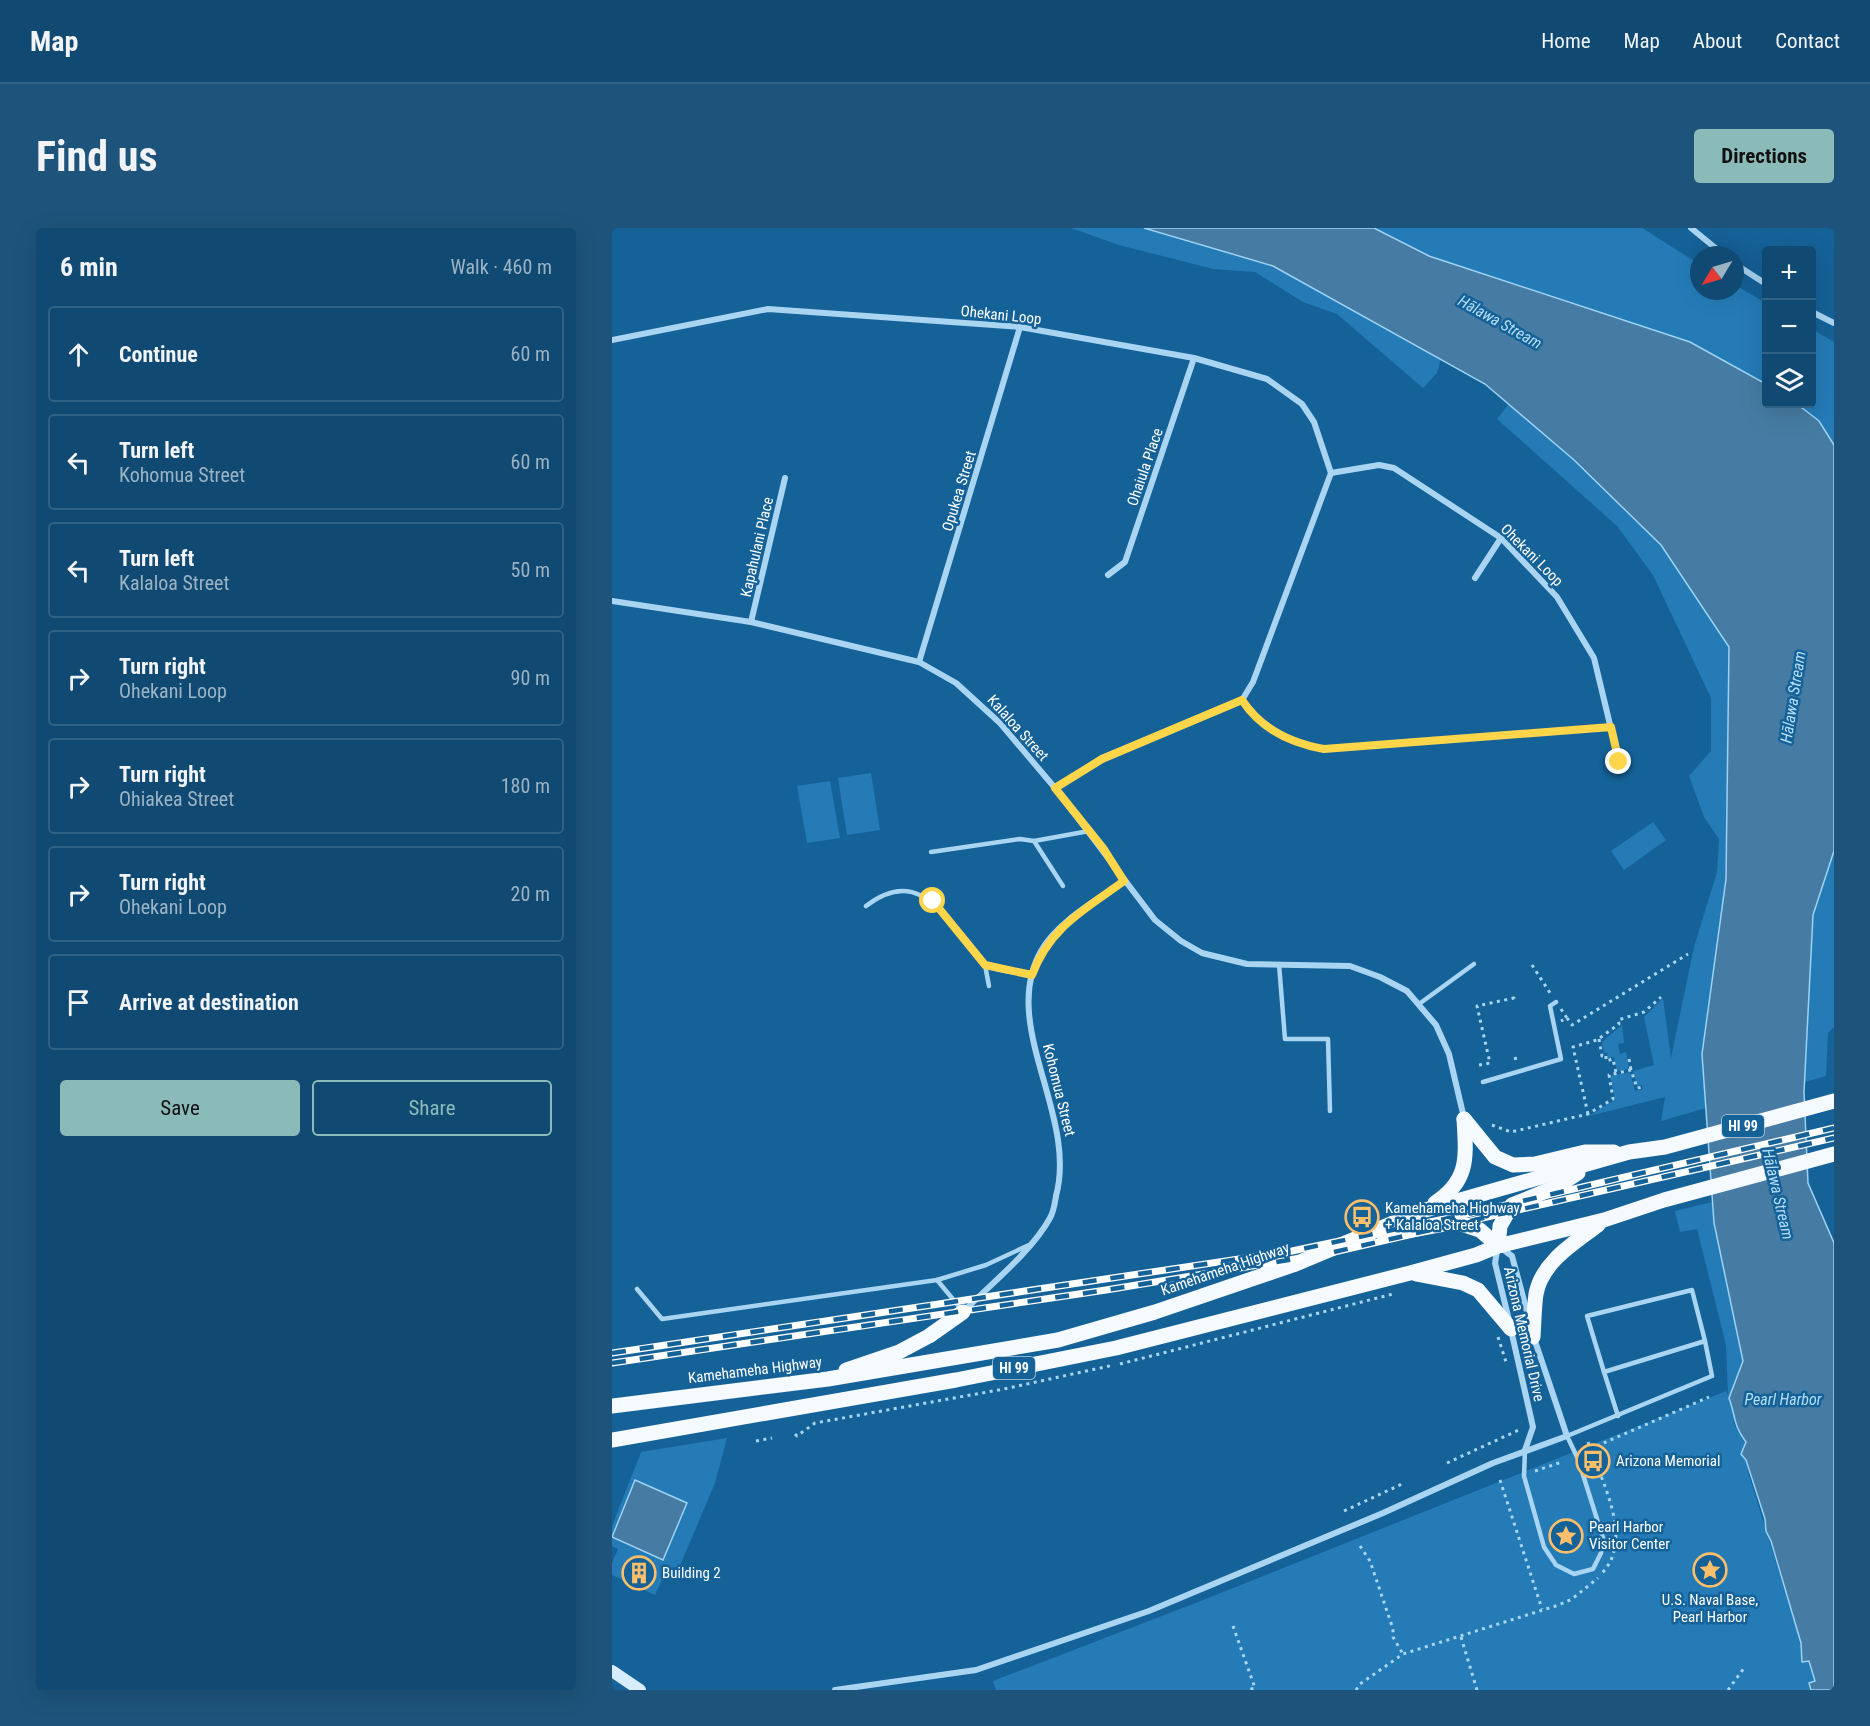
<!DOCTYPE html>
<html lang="en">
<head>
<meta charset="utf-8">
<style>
  body { margin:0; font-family:"Roboto Condensed",sans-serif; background:#1e547b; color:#f1f3f6 }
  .controls { position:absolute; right:18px; top:18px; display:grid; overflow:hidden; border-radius:6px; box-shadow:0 6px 24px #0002 }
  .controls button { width:54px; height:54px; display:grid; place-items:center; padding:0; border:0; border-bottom:2px solid #306285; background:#104a73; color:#f1f3f6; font:30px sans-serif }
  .compass { position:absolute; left:1078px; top:18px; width:54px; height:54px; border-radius:50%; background:#104a73; box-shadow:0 6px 24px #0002; rotate:232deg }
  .stop { position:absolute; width:18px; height:18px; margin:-14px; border:4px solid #ffd54a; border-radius:50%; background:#fff }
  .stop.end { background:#ffd54a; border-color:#fff; box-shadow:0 2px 6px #0008 }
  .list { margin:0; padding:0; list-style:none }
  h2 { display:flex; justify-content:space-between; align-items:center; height:78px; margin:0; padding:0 24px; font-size:26px }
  h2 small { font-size:20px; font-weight:400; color:#9cb3c4 }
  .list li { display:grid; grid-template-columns:39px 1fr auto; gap:18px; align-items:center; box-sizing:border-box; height:96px; margin:0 12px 12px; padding:0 12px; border:2px solid #306285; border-radius:6px }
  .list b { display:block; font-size:22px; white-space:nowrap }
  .list p { margin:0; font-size:20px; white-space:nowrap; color:#9cb3c4 }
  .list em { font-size:20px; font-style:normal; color:#9cb3c4 }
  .actions { display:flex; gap:12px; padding:18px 24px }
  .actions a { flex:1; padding:14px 0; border:2px solid #8bbbb9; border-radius:6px; text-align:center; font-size:21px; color:#8bbbb9 }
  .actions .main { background:#8bbbb9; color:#111 }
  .icon { flex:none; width:33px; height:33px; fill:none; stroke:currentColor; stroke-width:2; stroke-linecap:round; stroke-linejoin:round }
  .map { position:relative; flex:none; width:1222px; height:1462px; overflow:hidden; border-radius:6px }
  header { display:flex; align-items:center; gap:36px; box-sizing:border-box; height:84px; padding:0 30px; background:#104a73; border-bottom:2px solid #306285 }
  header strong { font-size:28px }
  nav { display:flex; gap:33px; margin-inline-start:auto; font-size:21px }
  .intro { display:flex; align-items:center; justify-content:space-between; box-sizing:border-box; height:144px; padding:0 36px }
  h1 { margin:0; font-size:42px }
  .button { padding:15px 27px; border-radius:6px; background:#8bbbb9; color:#111; font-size:21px; font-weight:700 }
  main { display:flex; gap:36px; padding:0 36px }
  aside { flex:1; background:#104a73; border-radius:6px; box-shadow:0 6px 24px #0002 }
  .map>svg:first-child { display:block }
  .green { fill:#247bb6 }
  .water { fill:#467ca3; stroke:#9bd2f5; stroke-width:1.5 }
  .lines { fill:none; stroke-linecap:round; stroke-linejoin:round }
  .path { stroke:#a9d5f3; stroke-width:3; stroke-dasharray:3 4.5; stroke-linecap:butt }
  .lane { stroke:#a9d5f3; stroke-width:4.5 }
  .street { stroke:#a9d5f3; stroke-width:6 }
  .secondary { stroke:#d8edfc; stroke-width:12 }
  .primary { stroke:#f4faff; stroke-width:15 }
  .rail-casing { stroke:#fff; stroke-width:7 }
  .rail { stroke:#156299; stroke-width:4.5; stroke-dasharray:14; stroke-linecap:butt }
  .route { stroke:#ffd54a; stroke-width:8 }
  .labels { text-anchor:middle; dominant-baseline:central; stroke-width:5; stroke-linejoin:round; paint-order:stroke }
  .shield { fill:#156299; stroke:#b9d0e0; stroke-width:1.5 }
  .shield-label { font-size:14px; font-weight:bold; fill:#fff }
  .street-label { font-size:15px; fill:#fff; stroke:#156299 }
  .poi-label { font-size:15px; fill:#fff; stroke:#156299; text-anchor:start }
  .water-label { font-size:16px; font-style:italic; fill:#b5def9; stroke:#156299 }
</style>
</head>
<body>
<header>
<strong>Map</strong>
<nav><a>Home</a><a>Map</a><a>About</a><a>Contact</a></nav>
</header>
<div class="intro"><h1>Find us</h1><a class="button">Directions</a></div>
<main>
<aside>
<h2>6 min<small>Walk · 460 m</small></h2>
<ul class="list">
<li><svg class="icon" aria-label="ahead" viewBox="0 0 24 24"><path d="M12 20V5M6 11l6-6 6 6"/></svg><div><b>Continue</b></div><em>60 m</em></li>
<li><svg class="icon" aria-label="left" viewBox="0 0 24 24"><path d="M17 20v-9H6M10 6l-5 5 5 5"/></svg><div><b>Turn left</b><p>Kohomua Street</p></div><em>60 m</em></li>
<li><svg class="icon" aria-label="left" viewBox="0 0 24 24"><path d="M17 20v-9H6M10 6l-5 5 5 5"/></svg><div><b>Turn left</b><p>Kalaloa Street</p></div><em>50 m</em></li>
<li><svg class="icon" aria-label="right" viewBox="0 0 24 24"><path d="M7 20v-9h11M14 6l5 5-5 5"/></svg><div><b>Turn right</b><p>Ohekani Loop</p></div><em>90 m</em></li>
<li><svg class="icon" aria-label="right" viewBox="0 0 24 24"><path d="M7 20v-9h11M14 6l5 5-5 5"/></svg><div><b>Turn right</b><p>Ohiakea Street</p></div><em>180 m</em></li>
<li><svg class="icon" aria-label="right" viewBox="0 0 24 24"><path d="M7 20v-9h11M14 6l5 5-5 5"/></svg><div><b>Turn right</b><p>Ohekani Loop</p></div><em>20 m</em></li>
<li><svg class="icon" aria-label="arrive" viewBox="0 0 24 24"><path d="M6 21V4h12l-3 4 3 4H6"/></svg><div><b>Arrive at destination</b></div></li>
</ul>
<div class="actions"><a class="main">Save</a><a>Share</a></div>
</aside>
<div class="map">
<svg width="1222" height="1462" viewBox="0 0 1222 1462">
  <rect width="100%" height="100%" fill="#156299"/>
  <!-- green -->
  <g class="green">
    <path d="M459,0H628L832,120L825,145L811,160L725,86L691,74L643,44L601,41L507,17Z"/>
    <path d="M713,0H1030L1087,36V63H1123V57L1154,75V176H1200V101L1222,114V345Z"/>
    <path d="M902,169L939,171L1166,441L1108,876L1049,893L1053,869L977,888L1003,872L998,848L1018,844L1023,863L1031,861L1030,857L1025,858L1021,843L1042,837L1032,789L1051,770L1059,830L1082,719L1105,644L1107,611L1092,589L1077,548L1099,523V470L1041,347L1005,298L885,191Z"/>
    <path d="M259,545L268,602L235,607L226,550Z"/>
    <path d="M218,553L228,610L195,615L185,558Z"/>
    <path d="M1222,557V799L1216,805L1214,848L1155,865Z"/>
    <path d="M1041,594L1054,612L1012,642L999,623Z"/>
    <path d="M1010,797L1012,815L1006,816L1008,826L1014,824L1017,841L1005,843L1002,829L996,830L995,825H992L990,814Z"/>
    <path d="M1125,968L1142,1134L1117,1171L1122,1184V1196L1134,1214L1136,1244L1189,1415L1190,1434L1197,1432L1203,1453L1197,1455L1199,1462H384L381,1453L586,1374L1114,1163L1116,1167L1114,1117L1085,1001L1068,1004L1063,983Z"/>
    <path d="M115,1210L103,1255L64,1347L54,1344L43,1367L0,1347V1335L6,1321L0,1318V1298L29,1224Z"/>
  </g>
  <!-- water -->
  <g class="water">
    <path d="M532,0H762L817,28L1078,114L1154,156V176H1185L1207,193L1222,217V623L1201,687L1192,864L1196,955L1222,1015V1462H1199L1197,1455L1203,1453L1197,1433L1190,1434L1189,1415L1159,1313L1154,1303L1153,1291L1134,1232L1129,1226L1134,1214C1121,1197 1124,1189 1117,1170L1131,1133L1102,995L1090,826L1114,651L1117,419L1049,317L962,232L873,156L661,38Z"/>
    <path d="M23,1252L75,1275L51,1332L0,1309Z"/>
  </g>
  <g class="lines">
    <!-- path -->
    <g class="path">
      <path d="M920,737L940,768"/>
      <path d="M949,781L955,790L949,793"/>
      <path d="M955,790L960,797L1076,726"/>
      <path d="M987,811L990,828L994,827V833L1001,831L1004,845"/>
      <path d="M903,829L905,836"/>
      <path d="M1017,831L1019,842"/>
      <path d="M867,837L878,835L865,778L902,770V773"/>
      <path d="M976,886L961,819L985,812L1007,796L1006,792L1032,784L1049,769"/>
      <path d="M880,897L899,904L976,886L1001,871L997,847L1019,842L1025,860L1031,859"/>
      <path d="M886,1109L894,1134"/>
      <path d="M508,1136L781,1066"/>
      <path d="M183,1206L185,1208L203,1195L392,1161L502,1137"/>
      <path d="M144,1213L160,1210"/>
      <path d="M976,1214C988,1250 1023,1311 990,1345"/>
      <path d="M978,1221L1097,1169"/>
      <path d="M835,1235L909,1201"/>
      <path d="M923,1243L950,1234"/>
      <path d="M888,1252L930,1381"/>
      <path d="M732,1283L790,1256"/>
      <path d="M748,1318L758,1333L781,1401V1409L791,1426"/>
      <path d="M621,1398L643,1460L635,1462"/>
      <path d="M849,1409L865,1462"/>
      <path d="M744,1462L748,1456L791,1426L947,1377L960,1371L986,1350"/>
      <path d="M1116,1462L1132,1440"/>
    </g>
    <!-- lane -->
    <g class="lane">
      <path d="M319,624L408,611L422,613"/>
      <path d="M451,658L422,613L477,603"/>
      <path d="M254,678C304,639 329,683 359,720C363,725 369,734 374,737C386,744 406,744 420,747"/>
      <path d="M667,736L673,811H716L718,883"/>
      <path d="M373,737L377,758"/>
      <path d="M807,776L862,736"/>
      <path d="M871,854L949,831L938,778L944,774"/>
      <path d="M325,1052L350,1082"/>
      <path d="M25,1061L50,1091L325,1052L374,1037L417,1017"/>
      <path d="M992,1144L975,1088L1080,1062L1093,1113"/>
      <path d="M913,1222L912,1248L932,1319L944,1337L962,1346L981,1341L989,1325L991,1310L966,1231L955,1208L1100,1148L1093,1113L992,1144L1006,1188"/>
    </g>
    <!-- street -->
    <g class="street">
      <path d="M1079,0L1112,27"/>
      <path d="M1123,36L1154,56"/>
      <path d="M1200,84L1222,95"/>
      <path d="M0,112L156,81L408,99L582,130L655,151L690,176L702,194L719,245L767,237L782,240L889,310L945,369L982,430L1007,534"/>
      <path d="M496,347L513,334L582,130"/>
      <path d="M863,350L889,310"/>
      <path d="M0,373L139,394L307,434L344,455L388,495L443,560L543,692L569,713L590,725L635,736L738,738L768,749L795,763L824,797L837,826L852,890"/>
      <path d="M139,394L173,250"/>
      <path d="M307,434L408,99"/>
      <path d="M630,472C649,501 678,515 712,521L999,499"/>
      <path d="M443,560L490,530L630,472L641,454L719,245"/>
      <path d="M352,1083C379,1056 420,1023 438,990C442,983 443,974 444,968C466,887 387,797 429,723C446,693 484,673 512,653"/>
      <path d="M897,1092L883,1035L886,1018L900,1028L917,1091"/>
      <path d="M899,1102L921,1199L913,1222"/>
      <path d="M223,1462L364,1442L537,1383L771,1285L881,1235L955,1208L922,1110"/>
    </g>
    <!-- secondary -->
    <path class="secondary" d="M0,1443L28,1462"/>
    <!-- primary -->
    <g class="primary">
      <path d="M852,891L883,929L901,937L923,936L973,924H1002"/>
      <path d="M823,975C858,952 854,928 852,891"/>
      <path d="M772,1007L843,994L868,1002L886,1018"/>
      <path d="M886,1018L888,998L900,977L944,959L966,945"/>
      <path d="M804,1046L851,1055L866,1062L899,1101"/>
      <path d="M921,1109C922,1095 922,1080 924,1066C930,1034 962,1015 986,997"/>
      <path d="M234,1142L287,1124L317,1108L351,1084"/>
      <path d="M0,1178L216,1151L446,1112L543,1084L681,1037L810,983L1017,924L1053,919L1222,873"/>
      <path d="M0,1212L344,1152L504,1120L798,1045L864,1027L886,1018L992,992L1052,972L1222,926"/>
    </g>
    <!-- rail casing -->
    <g class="rail-casing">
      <g id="rail">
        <path d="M722,1024L1222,910"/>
        <path d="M0,1125L680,1023L842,989L1222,900"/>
        <path d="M0,1135L494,1062L689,1030"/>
      </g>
    </g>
    <!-- rail -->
    <use href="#rail" class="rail"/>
  </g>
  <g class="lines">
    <!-- route -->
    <path class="route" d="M321,673L373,737L420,747C438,699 472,682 512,653L491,620L443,560L490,531L630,472C649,501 678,515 712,521L999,499L1007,534"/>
  </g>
  <!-- icons -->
  <defs>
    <g id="bus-ring" transform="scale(1.725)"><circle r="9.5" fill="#156299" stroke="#ffbf6a" stroke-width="1.5"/><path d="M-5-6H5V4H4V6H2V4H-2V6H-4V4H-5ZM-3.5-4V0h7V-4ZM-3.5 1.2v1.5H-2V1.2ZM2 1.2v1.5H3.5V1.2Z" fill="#ffbf6a"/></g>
    <g id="sight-ring" transform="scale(1.725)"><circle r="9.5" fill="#156299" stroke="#ffbf6a" stroke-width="1.5"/><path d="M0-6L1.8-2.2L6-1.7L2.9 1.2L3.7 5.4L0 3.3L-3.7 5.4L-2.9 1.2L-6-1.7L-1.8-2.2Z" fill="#ffbf6a"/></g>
    <g id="building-ring" transform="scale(1.725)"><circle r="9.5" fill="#156299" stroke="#ffbf6a" stroke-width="1.5"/><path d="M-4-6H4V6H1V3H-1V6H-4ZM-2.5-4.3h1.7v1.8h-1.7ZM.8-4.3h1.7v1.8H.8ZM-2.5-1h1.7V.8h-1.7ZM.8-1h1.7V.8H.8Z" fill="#ffbf6a"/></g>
  </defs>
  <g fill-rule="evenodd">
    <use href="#bus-ring" x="750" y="989"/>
    <use href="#bus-ring" x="981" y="1233"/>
    <use href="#sight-ring" x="954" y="1308"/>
    <use href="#sight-ring" x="1098" y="1342"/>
    <use href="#building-ring" x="27" y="1345"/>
  </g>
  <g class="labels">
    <!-- shield labels -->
    <g class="shield">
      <rect x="1110" y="887" width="42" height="22" rx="4.5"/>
      <rect x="381" y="1129" width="42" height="22" rx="4.5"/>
    </g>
    <g class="shield-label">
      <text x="1131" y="898">HI 99</text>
      <text x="402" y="1140">HI 99</text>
    </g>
    <!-- street labels -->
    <g class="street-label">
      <text transform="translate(389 87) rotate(6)">Ohekani Loop</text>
      <text transform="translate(533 239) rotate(-71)">Ohaiula Place</text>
      <text transform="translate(347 263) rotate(-73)">Opukea Street</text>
      <text transform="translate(145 319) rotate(-77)">Kapahulani Place</text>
      <text transform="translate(920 327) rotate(45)">Ohekani Loop</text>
      <text transform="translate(406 500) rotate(48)">Kalaloa Street</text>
      <text transform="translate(447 862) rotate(76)">Kohomua Street</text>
      <text transform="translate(613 1041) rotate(-19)">Kamehameha Highway</text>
      <text transform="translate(912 1106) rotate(77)">Arizona Memorial Drive</text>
      <text transform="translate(143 1142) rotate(-7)">Kamehameha Highway</text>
    </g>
    <!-- poi labels -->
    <g class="poi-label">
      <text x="773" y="980">Kamehameha Highway<tspan x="773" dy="17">+ Kalaloa Street</tspan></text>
      <text x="1004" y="1233">Arizona Memorial</text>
      <text x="977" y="1299">Pearl Harbor<tspan x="977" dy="17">Visitor Center</tspan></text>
      <text x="50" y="1345">Building 2</text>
      <text x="1098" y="1372" text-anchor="middle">U.S. Naval Base,<tspan x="1098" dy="17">Pearl Harbor</tspan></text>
    </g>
    <!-- water labels -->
    <g class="water-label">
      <text transform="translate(888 94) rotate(29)">Hālawa Stream</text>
      <text transform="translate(1181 469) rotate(-81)">Hālawa Stream</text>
      <text transform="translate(1166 966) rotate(77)">Hālawa Stream</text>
      <text x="1171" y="1171">Pearl Harbor</text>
    </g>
  </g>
</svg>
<div class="controls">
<button>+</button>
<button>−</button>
<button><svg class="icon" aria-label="layers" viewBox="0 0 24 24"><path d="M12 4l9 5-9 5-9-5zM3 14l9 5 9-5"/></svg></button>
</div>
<svg class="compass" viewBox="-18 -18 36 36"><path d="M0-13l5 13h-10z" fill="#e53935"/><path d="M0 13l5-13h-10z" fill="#9cb3c4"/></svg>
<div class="stop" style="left:321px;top:673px"></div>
<div class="stop end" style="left:1007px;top:534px"></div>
</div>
</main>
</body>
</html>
